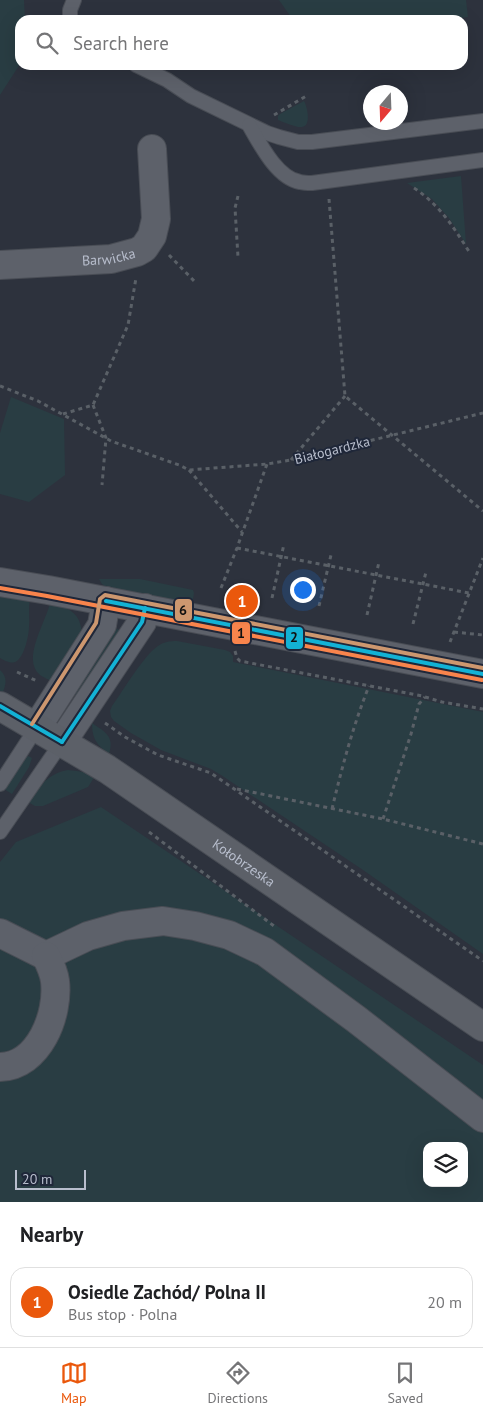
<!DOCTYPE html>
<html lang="en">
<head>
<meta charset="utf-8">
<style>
  body { margin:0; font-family:"PT Sans",sans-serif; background:#f2f2f2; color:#202124 }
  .controls { position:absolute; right:15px; bottom:15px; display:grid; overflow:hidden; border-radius:10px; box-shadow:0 5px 20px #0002 }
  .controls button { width:45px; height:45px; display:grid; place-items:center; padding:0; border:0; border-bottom:1px solid #e0e0e0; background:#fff; color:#202124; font:25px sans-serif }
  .compass { position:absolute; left:363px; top:85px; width:45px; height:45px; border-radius:50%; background:#fff; box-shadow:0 5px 20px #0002; rotate:199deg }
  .scale { position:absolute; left:15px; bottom:12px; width:71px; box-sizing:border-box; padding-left:5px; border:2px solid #b8becd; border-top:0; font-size:14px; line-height:18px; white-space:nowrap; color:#b8becd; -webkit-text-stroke:4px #1f2739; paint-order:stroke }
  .you { position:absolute; left:302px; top:589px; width:18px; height:18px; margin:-12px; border:4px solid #fff; border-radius:50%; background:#1a73e8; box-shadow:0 0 0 8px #1a73e833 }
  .badge { display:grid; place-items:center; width:32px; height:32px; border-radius:50%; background:#ea580c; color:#fff; font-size:16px; font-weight:700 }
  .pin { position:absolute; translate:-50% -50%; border:2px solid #fff; box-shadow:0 1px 5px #0006 }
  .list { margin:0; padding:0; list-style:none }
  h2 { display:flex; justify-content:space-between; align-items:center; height:65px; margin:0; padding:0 20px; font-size:21px }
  h2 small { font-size:16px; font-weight:400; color:#757577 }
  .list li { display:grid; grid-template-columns:32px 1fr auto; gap:15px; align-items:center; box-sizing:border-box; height:70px; margin:0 10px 10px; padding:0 10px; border:1px solid #e0e0e0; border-radius:15px }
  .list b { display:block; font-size:19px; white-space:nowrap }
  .list p { margin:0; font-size:16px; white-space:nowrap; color:#757577 }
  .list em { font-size:16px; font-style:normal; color:#757577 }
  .icon { flex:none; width:28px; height:28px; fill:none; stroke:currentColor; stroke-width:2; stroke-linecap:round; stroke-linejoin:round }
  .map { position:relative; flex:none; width:483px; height:1202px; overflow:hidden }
  .search { position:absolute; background:#fff; box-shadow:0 5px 20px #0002; left:15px; right:15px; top:15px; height:55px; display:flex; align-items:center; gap:12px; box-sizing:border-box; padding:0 18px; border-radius:15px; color:#757577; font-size:19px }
  .sheet { height:145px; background:#fff }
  nav { display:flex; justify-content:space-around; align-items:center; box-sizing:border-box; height:70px; border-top:1px solid #e0e0e0; background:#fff; font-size:14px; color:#757577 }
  nav a { display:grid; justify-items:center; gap:2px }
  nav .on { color:#ea580c }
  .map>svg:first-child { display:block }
  .green { fill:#293d43; fill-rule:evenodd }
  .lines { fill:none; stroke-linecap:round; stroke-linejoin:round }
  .lane-casing { stroke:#494d55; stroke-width:16 }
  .street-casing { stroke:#494d55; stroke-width:30 }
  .secondary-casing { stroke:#494d55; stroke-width:30 }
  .path { stroke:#5a6067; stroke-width:3; stroke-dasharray:4 4; stroke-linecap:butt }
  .lane { stroke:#5d616a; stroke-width:14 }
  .street { stroke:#5d616a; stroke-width:28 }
  .secondary { stroke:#5c6068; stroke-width:28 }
  .bus-1-casing { stroke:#1f2739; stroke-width:8 }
  .bus-2-casing { stroke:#1f2739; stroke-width:8 }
  .bus-3-casing { stroke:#1f2739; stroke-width:8 }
  .bus-1 { stroke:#13b2d5; stroke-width:4 }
  .bus-2 { stroke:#f8844c; stroke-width:4 }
  .bus-3 { stroke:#cd976f; stroke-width:4 }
  .labels { text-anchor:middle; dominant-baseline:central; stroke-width:4; stroke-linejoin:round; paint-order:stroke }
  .street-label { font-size:14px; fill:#b8becd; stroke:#1f2739 }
  .line-badge { stroke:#1f2739; stroke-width:2 }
  .pale-badge-label { font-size:14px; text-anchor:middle; font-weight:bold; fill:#111 }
</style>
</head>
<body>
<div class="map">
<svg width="483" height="1202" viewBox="0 0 483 1202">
  <rect width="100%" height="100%" fill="#2d323d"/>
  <!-- green -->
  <g class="green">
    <path d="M0,0H24L25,20H20V64L0,95Z"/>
    <path d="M279,0H466L468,17L447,20H293Z"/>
    <path d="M304,101C307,106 312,126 302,127C297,128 283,122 278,120V116L280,114Z"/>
    <path d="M461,176L466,244L449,218L432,199L407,183Z"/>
    <path d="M11,397L64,419L65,475L29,502L0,494V433Z"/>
    <path d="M99,579H140L193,590L194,593L192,605L109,589L102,584Z"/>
    <path d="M0,594L30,599C28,609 30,617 29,627C29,635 24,659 15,662C10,664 4,660 0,658Z"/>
    <path d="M50,603C70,608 81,613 82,635L54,682C50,680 44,678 40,675C21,659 46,622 50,603Z"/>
    <path d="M118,629L119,630V633L79,698L70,691L111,634L115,630Z"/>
    <path d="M177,641L225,650L230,652L233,656V662L483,712V954L363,870L221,775L211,769L161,750L131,733L114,721L111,717L110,711L112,706C123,691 144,655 158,646C163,642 170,641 177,641Z"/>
    <path d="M0,670C8,677 6,685 2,694L0,692Z"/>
    <path d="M92,723C105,732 115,736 109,754C97,745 92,739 92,723Z"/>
    <path d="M28,756L32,758L29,767L12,794L4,789L21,761Z"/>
    <path d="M68,770C78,771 86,772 95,776L88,787L43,806H35L28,802C40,786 47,774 68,770Z"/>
    <path d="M101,807L483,1065V1202H0V862L16,842ZM427,1146H464V1183H427Z"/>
  </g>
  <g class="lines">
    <!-- lane casing -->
    <g class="lane-casing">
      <g id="lane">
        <path d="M70,20V10L74,0"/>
        <path d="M136,65L167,80L191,96L267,133L279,137L298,142H312L483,121"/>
        <path d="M249,125C260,144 277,178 300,182C304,183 308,183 312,183L483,160"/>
        <path d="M0,784L37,727"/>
        <path d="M0,832L62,742"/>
      </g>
    </g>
    <!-- street casing -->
    <g class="street-casing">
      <g id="street">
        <path id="s1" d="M0,265L111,259L137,252L144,248L152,236L156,219L152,149"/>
        <path d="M0,582L48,590L483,674"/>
        <path d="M37,727L102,625L106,601"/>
        <path d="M62,742L142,622L145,608"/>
        <path d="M0,933L46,956L88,936L123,926L163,921L195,926L229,935L265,952L356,1019L483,1118"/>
        <path d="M0,1067C39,1066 59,1015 55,981C54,973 50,964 46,956"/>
      </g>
    </g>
    <!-- secondary casing -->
    <g class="secondary-casing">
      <g id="secondary">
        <path id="s2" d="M0,706L107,769L483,1027"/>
      </g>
    </g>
    <!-- path -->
    <g class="path">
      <path d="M274,115L308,95"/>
      <path d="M414,188C440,205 454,228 470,253"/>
      <path d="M238,196L235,208L238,257"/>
      <path d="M329,199L345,396L483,511"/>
      <path d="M169,255L196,283"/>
      <path d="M0,386L38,401L111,441L179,465L189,470L267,464L291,460L483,413"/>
      <path d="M93,405L106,438L102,485"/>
      <path d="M63,414L93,405L128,325L136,278"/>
      <path d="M291,460L345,396"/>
      <path d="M189,470L242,532"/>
      <path d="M237,548L469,593"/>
      <path d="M221,588L237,548L267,464"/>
      <path d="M272,598L284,544"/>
      <path d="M319,606L331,555"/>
      <path d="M367,615L379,562"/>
      <path d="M413,624L426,572"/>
      <path d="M454,632L483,635"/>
      <path d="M450,642L483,558"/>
      <path d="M235,651L237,658L240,661L422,696L442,702L483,709"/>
      <path d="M17,672L37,681"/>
      <path d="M105,723L125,737L158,755L211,773L483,961"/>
      <path d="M237,789L383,819L483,844"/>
      <path d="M332,809C342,767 353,726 369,686"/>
      <path d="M383,819L411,734L419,704L425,697"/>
      <path d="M149,832L274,926"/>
    </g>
    <!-- lane -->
    <use href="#lane" class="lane"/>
    <!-- street -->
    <use href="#street" class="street"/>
    <!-- secondary -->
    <use href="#secondary" class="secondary"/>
    <!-- bus-1 casing -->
    <g class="bus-1-casing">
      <g id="bus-1">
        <path d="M106,601L483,674"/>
        <path d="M0,706L62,742"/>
        <path d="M62,742L142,622L145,608"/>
      </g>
    </g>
    <!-- bus-2 casing -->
    <g class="bus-2-casing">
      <path id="bus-2" d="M0,588L47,596L482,680"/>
    </g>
    <!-- bus-3 casing -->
    <g class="bus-3-casing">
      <path id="bus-3" d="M32,724L96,623L100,599L105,595L483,668"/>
    </g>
    <!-- bus-1 -->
    <use href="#bus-1" class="bus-1"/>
    <!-- bus-2 -->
    <use href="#bus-2" class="bus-2"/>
    <!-- bus-3 -->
    <use href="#bus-3" class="bus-3"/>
  </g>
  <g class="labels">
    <!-- street labels -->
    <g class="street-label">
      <text stroke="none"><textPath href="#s1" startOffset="109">Barwicka</textPath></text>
      <text transform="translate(332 450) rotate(-14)">Białogardzka</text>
      <text stroke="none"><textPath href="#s2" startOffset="290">Kołobrzeska</textPath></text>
    </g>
  </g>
  <g class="line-badge">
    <rect x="174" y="598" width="19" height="24" rx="5" fill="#cd976f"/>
    <rect x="231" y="621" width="20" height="24" rx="5" fill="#f8844c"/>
    <rect x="285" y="626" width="19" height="24" rx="5" fill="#13b2d5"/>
  </g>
  <g class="pale-badge-label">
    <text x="183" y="615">6</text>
    <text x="241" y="638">1</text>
    <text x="294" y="642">2</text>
  </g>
</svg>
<div class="controls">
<button><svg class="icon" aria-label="layers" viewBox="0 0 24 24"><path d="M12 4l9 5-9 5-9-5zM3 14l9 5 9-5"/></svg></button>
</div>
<svg class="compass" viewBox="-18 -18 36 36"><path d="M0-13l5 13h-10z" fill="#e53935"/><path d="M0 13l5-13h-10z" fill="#757577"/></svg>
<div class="scale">20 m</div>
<div class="you"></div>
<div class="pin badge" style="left:242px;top:601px">1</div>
<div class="search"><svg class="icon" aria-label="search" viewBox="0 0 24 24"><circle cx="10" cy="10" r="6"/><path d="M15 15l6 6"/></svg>Search here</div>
</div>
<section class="sheet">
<h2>Nearby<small></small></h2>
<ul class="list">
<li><span class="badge">1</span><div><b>Osiedle Zachód/ Polna II</b><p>Bus stop · Polna</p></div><em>20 m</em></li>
</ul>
</section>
<nav>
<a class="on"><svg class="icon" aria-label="map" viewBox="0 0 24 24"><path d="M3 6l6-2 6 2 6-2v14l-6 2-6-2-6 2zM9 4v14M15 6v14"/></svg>Map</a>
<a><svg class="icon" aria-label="directions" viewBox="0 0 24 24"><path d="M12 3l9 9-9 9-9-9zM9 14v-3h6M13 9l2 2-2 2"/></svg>Directions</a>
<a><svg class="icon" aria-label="saved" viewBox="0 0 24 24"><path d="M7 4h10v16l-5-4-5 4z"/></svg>Saved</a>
</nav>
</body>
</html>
